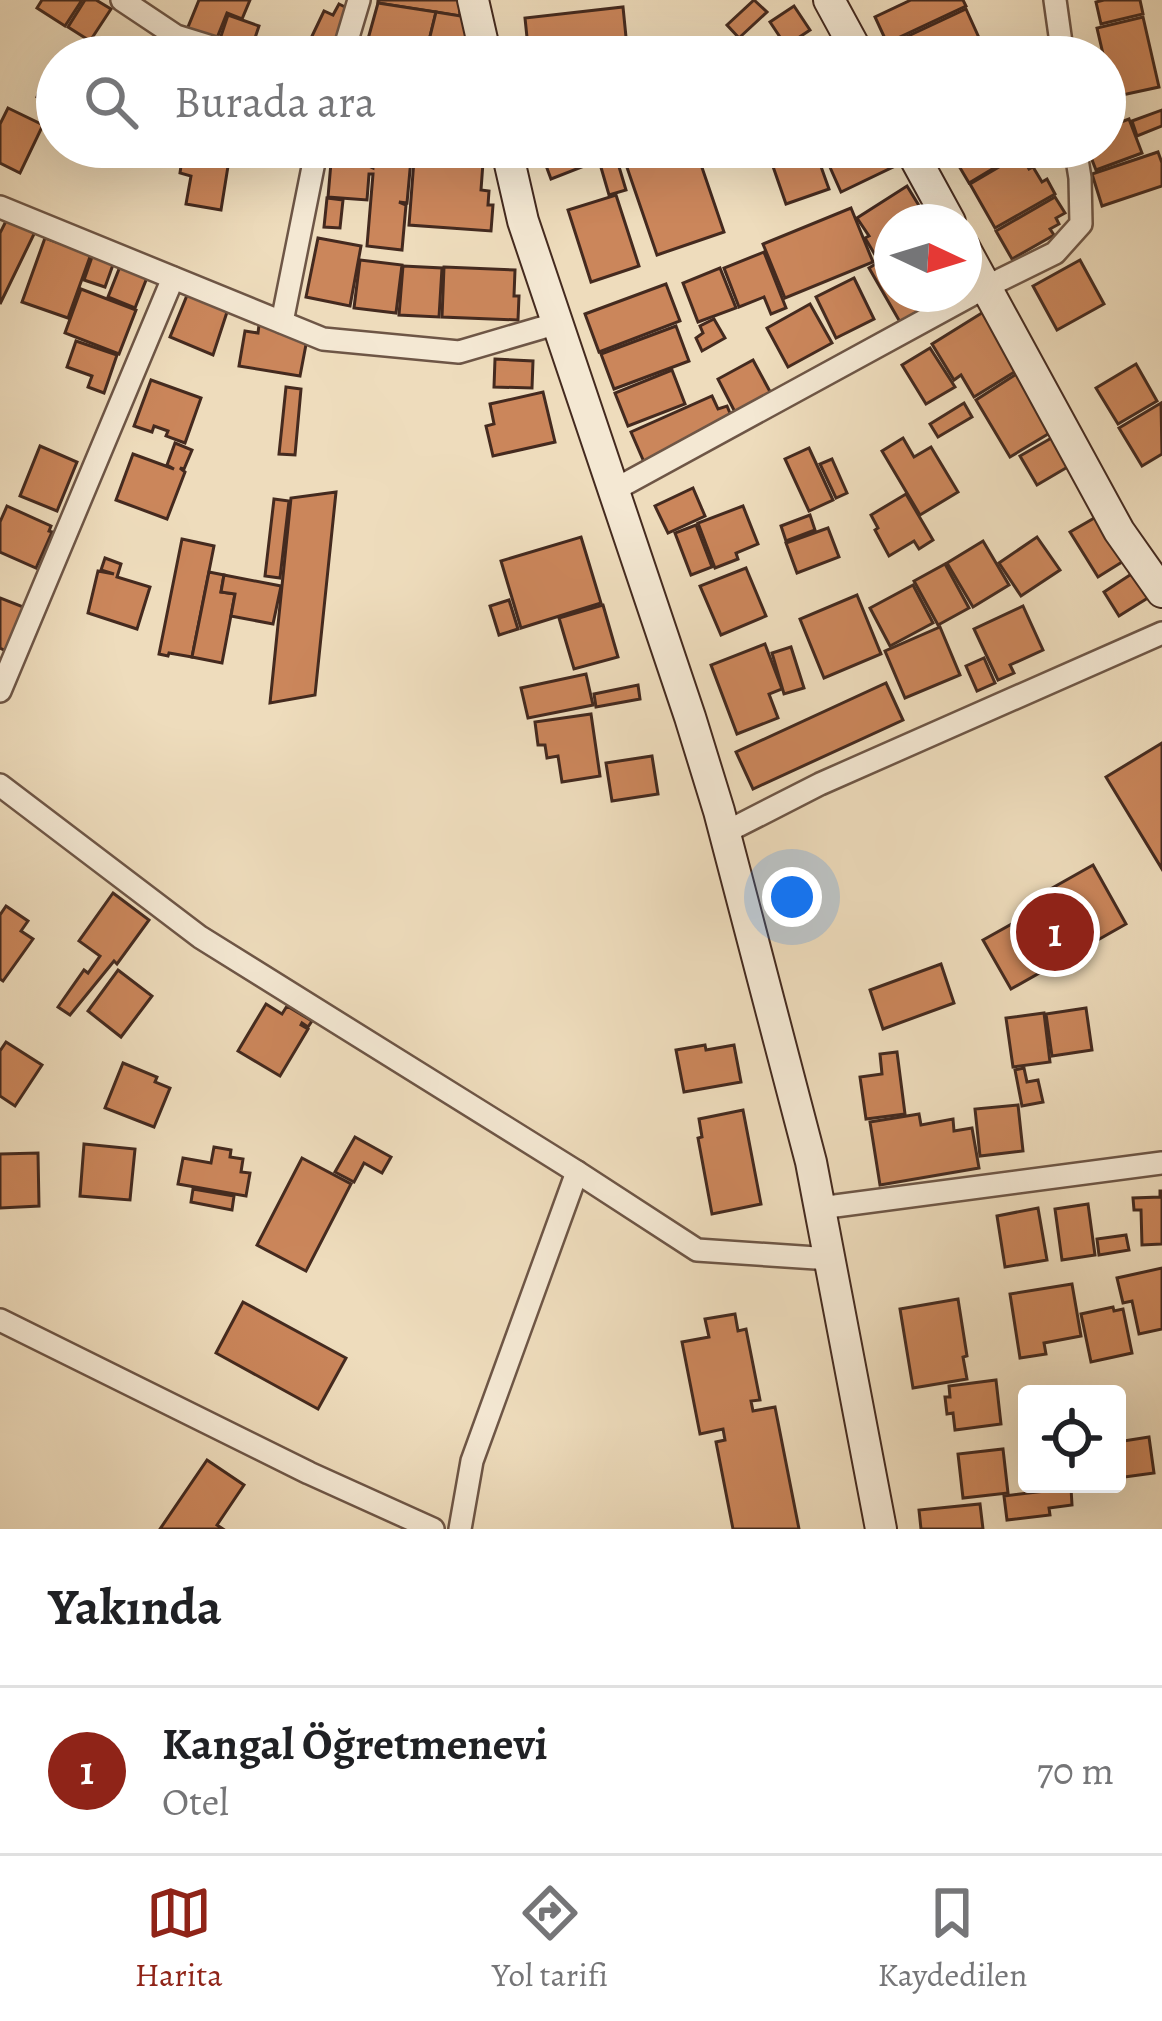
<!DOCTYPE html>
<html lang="tr">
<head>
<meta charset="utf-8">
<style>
  body { margin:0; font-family:Alegreya,serif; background:#f6f6f6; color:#202124 }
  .controls { position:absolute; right:36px; bottom:36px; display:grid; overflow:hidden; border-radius:12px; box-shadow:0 12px 48px #0002 }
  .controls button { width:108px; height:108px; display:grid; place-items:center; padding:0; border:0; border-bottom:3px solid #e0e0e0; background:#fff; color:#202124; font:60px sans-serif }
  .compass { position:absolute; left:874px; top:204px; width:108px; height:108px; border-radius:50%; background:#fff; box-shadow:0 12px 48px #0002; rotate:94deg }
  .you { position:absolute; left:792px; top:897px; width:42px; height:42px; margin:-30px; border:9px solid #fff; border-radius:50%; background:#1a73e8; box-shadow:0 0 0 18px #1a73e833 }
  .badge { display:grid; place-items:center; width:78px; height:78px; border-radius:50%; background:#8f2418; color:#fff; font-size:39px; font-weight:700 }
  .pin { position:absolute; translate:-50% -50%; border:6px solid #fff; box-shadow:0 3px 12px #0006 }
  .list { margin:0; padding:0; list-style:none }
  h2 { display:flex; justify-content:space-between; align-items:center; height:156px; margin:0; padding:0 48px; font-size:51px }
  h2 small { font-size:39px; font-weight:400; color:#757577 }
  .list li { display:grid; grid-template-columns:78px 1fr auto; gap:36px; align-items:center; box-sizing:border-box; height:168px; padding:0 48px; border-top:3px solid #e0e0e0 }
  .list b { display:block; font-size:45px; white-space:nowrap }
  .list p { margin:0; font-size:39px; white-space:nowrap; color:#757577 }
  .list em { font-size:39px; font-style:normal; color:#757577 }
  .icon { flex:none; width:66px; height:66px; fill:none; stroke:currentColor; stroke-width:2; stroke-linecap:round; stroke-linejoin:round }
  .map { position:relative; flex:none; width:1162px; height:1529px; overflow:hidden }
  .search { position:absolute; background:#fff; box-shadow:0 12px 48px #0002; left:36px; right:36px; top:36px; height:132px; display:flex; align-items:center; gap:30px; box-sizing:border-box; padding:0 42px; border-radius:66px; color:#757577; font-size:45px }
  .sheet { height:324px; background:#fff }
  nav { display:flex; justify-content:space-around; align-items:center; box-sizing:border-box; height:168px; border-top:3px solid #e0e0e0; background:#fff; font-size:33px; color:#757577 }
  nav a { display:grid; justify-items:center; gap:6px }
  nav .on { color:#8f2418 }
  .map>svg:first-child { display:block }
  .building { fill:#cb865b; stroke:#442a1f; stroke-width:3 }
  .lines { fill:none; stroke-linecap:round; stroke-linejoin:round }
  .street-casing { stroke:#6e5646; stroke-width:26 }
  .secondary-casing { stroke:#442a1f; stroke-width:34 }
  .street { stroke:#f4e8d3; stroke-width:21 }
  .secondary { stroke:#f4e8d3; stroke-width:30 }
</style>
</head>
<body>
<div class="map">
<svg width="1162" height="1529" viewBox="0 0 1162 1529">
  <rect width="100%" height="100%" fill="#eedcbc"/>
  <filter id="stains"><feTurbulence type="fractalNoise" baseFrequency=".00167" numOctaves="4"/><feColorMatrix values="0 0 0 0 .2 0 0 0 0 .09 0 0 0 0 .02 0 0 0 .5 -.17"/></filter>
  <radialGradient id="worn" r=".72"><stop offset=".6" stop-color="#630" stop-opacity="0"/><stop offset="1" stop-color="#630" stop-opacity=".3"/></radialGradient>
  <!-- building -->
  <g class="building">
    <path d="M42,0H82L65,26L37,8Z"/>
    <path d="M85,0H96L111,9L90,41L68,27Z"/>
    <path d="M199,0H250L242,19L227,13L215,43L186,32Z"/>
    <path d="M378,0H459L460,16L378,3Z"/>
    <path d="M754,0L767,12L739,38L727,25Z"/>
    <path d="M911,0H963L966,6L887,43L875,17Z"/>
    <path d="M1104,0H1140L1143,14L1101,24L1096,2Z"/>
    <path d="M378,3L436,12L425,57H385L388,44L368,39Z"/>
    <path d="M339,4L351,10L328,57H302L324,11L333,15Z"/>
    <path d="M794,6L810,30L786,46L770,22Z"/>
    <path d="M623,7L628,57H529L525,18Z"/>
    <path d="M966,9L980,40L942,57H912L904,38Z"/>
    <path d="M436,12L467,17L468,57H425Z"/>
    <path d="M228,15L259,26L249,56L218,45Z"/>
    <path d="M1143,17L1159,87L1113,97L1097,28Z"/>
    <path d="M359,37L388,44L385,57H353Z"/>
    <path d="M50,65L57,68V77L47,101L37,97Z"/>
    <path d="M8,108L43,125L20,173L0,163V124Z"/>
    <path d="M1162,110V126L1137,136L1132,121Z"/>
    <path d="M1129,119L1142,153L1096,170L1087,147H1105V128Z"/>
    <path d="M415,147L484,149L481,190L489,191L488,205H493L491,231L409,225Z"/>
    <path d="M554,147H575L582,167L551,179L541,152Z"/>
    <path d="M620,147H695L724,232L657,255Z"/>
    <path d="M792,147H814L829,189L786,204L769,155Z"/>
    <path d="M821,147H883L893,167L841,192Z"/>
    <path d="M979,147H1008L1014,156L969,183L956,161Z"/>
    <path d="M332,151L372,154L371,167L373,168L374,156L411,159L407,203L399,202L406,205L402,250L367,246L373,174H369L367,200L328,197Z"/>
    <path d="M183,152L229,160L221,210L186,204L191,176L180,173Z"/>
    <path d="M1158,152L1162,163V186L1102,206L1092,174Z"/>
    <path d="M1021,154L1029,169L1033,167L1042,182L1047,179L1055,194L995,228L970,184Z"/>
    <path d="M617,160L626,190L609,195L600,164Z"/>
    <path d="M907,186L929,222H892V248L877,258L865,238L869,236L857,218Z"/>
    <path d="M616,195L639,266L591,282L568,210Z"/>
    <path d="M1055,197L1065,213L1056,218L1059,224L1050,229L1054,235L1012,259L996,231Z"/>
    <path d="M327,198L343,200L340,228L324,227Z"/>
    <path d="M851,208L873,262L785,298L763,244Z"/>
    <path d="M7,219L35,232L0,304V233Z"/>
    <path d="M45,238L91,254L68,318L22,302Z"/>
    <path d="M318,238L361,246L350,306L306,297Z"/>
    <path d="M764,252L786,308L771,314L764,297L739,307L724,268Z"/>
    <path d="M93,254L114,262L105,287L84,280Z"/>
    <path d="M892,254V294H947L900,322L869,268Z"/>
    <path d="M360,260L402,265L396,313L354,308Z"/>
    <path d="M1080,260L1104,304L1057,330L1033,286Z"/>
    <path d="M121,264L148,275L135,308L108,297Z"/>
    <path d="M403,266L442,268L439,317L399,315Z"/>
    <path d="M444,267L515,270L514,296H519L518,320L442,317Z"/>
    <path d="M720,268L736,308L698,322L683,283Z"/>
    <path d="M854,278L874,319L836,338L816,297Z"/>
    <path d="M666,284L680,321L599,352L585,314Z"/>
    <path d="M81,289L136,310L119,354L65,333Z"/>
    <path d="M188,293L228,309L213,355L170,337Z"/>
    <path d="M810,304L832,343L788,367L767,328Z"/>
    <path d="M985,311L1021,368L974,397L961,375L954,380L932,344Z"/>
    <path d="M714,319L725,338L702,351L696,338L703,333L700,326Z"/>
    <path d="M259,325L308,334L300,376L239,366L245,331L258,333Z"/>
    <path d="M676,326L689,361L614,389L601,354Z"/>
    <path d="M76,341L117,355L104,393L88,387L92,376L67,367Z"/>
    <path d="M930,348L955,387L926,404L902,365Z"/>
    <path d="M495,359L533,361L532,388L494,387Z"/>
    <path d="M753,360L774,399L738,418L718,379Z"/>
    <path d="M1136,364L1157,401L1118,424L1096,388Z"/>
    <path d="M672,370L685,404L628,426L615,393Z"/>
    <path d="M1018,373L1053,431L1010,457L976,400Z"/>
    <path d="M151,380L201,398L185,443L166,436L168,431L154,426L152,432L134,426Z"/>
    <path d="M286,387L301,389L295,455L279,454Z"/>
    <path d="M543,392L555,442L493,456L486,426L494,424L490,404Z"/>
    <path d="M712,396L718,409L727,406L732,418L685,439L687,443L644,462L631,432Z"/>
    <path d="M964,403L972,417L938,437L930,424Z"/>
    <path d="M1161,403L1162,454L1142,466L1119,428Z"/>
    <path d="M1055,436L1071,465L1037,485L1020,456Z"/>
    <path d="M903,438L914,457L931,447L958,492L920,515L882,451Z"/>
    <path d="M175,443L192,450L184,469L180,468L185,472L167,519L116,500L133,454L174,469L167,465Z"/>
    <path d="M40,446L77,462L57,511L20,496Z"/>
    <path d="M809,448L833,500L809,511L785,459Z"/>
    <path d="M832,459L847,493L836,498L820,464Z"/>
    <path d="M693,488L705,516L668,533L655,506Z"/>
    <path d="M336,492L315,695L270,703L291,498Z"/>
    <path d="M906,494L933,540L919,549L914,541L889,556L875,530L878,528L871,515Z"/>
    <path d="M274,499L289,501L280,578L265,576Z"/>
    <path d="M7,506L51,526L49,531L52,532L36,568L0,552V522Z"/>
    <path d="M743,506L758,544L736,553L738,559L715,568L698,523Z"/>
    <path d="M1103,513L1130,557L1098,577L1070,532Z"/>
    <path d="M810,515L815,530L786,541L781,526Z"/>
    <path d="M696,525L712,567L691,575L675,533Z"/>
    <path d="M828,528L839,557L797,573L786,543Z"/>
    <path d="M581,537L601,603L521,628L501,561Z"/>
    <path d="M1037,537L1060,570L1021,596L999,563Z"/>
    <path d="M182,539L214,546L192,657L169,653L168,656L159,654Z"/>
    <path d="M983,541L1009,585L973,607L947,563Z"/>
    <path d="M105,558L121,564L117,577L150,587L137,629L88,613L98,571L114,574L101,570Z"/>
    <path d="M945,564L969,608L938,625L914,581Z"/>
    <path d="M746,568L766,616L721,635L700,586Z"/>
    <path d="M1136,571L1151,596L1119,616L1104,592Z"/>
    <path d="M209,572L224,575L221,592L235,594L222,663L192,657Z"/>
    <path d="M224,575L281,586L273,624L231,616L235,594L221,592Z"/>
    <path d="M913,585L933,623L890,646L870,608Z"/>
    <path d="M857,595L881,654L824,678L800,619Z"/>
    <path d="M0,598L26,608L8,652L0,648Z"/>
    <path d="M509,600L518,629L499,635L490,606Z"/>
    <path d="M603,605L618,657L574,669L559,618Z"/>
    <path d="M1023,606L1043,650L1010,665L1014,673L998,680L974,629Z"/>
    <path d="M940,627L960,675L905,698L885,651Z"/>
    <path d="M765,644L782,689L769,694L778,718L737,734L711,665Z"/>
    <path d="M791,647L804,688L784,694L772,653Z"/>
    <path d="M984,658L995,683L977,691L966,666Z"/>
    <path d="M586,674L593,705L528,718L521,688Z"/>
    <path d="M886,683L903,720L753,789L736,752Z"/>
    <path d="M638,685L640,699L596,707L594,694Z"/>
    <path d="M591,714L600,776L562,782L558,756L547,758L545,745H538L535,722Z"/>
    <path d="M1162,743V869L1106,777Z"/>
    <path d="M652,756L658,794L612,801L606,763Z"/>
    <path d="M1093,865L1126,924L1011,989L983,940L1028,915L1022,905Z"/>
    <path d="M113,893L149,920L117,964L114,961L70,1015L58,1007L84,970L88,973L100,956L79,941Z"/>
    <path d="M6,906L28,921L21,931L33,939L3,981L0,979V915Z"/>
    <path d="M941,964L954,1003L883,1029L870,990Z"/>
    <path d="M118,970L152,996L121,1037L88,1011Z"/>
    <path d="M266,1004L282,1014L287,1006L312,1021L308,1027L302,1023L301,1025L308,1029L280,1076L238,1051Z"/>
    <path d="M1086,1008L1092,1050L1052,1056L1046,1014Z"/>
    <path d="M1044,1013L1050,1062L1013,1067L1006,1018Z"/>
    <path d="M6,1042L42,1065L15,1106L0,1096V1051Z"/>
    <path d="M705,1045L706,1050L734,1045L741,1082L684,1092L676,1050Z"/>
    <path d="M897,1052L905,1114L866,1119L860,1077L882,1074L880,1054Z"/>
    <path d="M123,1063L157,1077L155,1082L170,1088L154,1127L105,1108Z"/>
    <path d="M1024,1068L1027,1082L1038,1080L1043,1102L1022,1106L1015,1070Z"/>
    <path d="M1018,1105L1023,1151L980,1156L975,1109Z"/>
    <path d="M743,1110L761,1204L712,1214L698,1138L702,1137L699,1119Z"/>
    <path d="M919,1114L921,1125L953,1119L954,1131L972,1128L979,1168L880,1185L870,1122Z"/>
    <path d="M355,1137L391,1157L382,1173L364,1163L354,1182L335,1172Z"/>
    <path d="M84,1144L135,1149L130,1200L80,1196Z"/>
    <path d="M214,1147L231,1150L230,1157L243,1159L241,1172L250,1173L246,1196L178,1184L183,1158L211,1163Z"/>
    <path d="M38,1153L39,1206L0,1208V1154Z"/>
    <path d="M302,1158L351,1184L306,1271L257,1245Z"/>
    <path d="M193,1189L234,1196L232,1210L191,1202Z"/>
    <path d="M1160,1191H1162V1244L1142,1245L1141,1210H1134L1133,1198L1160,1197Z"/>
    <path d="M1088,1204L1095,1255L1062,1260L1055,1209Z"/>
    <path d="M1038,1208L1047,1260L1005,1267L997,1216Z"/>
    <path d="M1126,1235L1129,1250L1099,1255L1097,1239Z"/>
    <path d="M1162,1268V1329L1139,1334L1132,1301L1123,1303L1117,1278Z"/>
    <path d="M1072,1284L1081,1336L1044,1343L1046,1354L1020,1358L1010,1294Z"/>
    <path d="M958,1299L967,1356L963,1357L967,1379L913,1388L900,1309Z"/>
    <path d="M243,1302L346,1358L318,1409L216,1353Z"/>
    <path d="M1113,1307L1114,1311L1123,1309L1132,1353L1091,1362L1081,1314Z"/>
    <path d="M735,1314L738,1331L746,1329L760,1400L751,1401L753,1411L775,1407L799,1529H733L716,1442L725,1440L723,1429L700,1434L682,1342L709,1337L705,1319Z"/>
    <path d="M996,1380L1001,1424L955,1430L953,1413L947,1414L945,1397H950L949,1386Z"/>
    <path d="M1149,1437L1154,1473L1117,1478V1442Z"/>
    <path d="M1003,1449L1008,1493L963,1498L958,1454Z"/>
    <path d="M207,1460L244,1485L217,1525L223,1529H160Z"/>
    <path d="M1071,1488L1072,1505L1049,1508L1050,1515L1007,1520L1004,1496Z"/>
    <path d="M980,1504L983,1529H921L919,1510Z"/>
  </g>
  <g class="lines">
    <!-- street casing -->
    <g class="street-casing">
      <g id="street">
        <path d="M122,0L176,36L244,57"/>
        <path d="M1055,0L1063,57"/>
        <path d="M342,57L359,0"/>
        <path d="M0,207L323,339L459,352L558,323"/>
        <path d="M282,322L317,147"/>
        <path d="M614,490L986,287L1055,253L1081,224L1080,178L1075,147"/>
        <path d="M0,691L173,278"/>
        <path d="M0,785L200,937L577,1172L697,1250L831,1259"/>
        <path d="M724,833L820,784L1162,633"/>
        <path d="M820,1208L1162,1163"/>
        <path d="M0,1320L309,1473L433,1529"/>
        <path d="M460,1529L472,1461L577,1172"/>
      </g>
    </g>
    <!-- secondary casing -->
    <g class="secondary-casing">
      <g id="secondary">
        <path d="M473,0L486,57"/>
        <path d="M829,0L860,57"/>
        <path d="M506,147L523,221L690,717L719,811L811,1162L881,1529"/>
        <path d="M909,147L950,222"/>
        <path d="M964,247L1119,531L1162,592"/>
      </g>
    </g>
    <!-- street -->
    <use href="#street" class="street"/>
    <!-- secondary -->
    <use href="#secondary" class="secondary"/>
  </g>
  <rect width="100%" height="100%" filter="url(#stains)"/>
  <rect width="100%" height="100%" fill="url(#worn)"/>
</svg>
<div class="controls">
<button><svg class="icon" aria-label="locate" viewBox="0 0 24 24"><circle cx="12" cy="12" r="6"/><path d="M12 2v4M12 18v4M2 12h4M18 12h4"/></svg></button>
</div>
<svg class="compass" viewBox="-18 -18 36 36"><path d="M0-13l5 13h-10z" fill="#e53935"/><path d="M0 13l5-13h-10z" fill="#757577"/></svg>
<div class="you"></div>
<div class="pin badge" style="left:1055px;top:932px">1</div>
<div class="search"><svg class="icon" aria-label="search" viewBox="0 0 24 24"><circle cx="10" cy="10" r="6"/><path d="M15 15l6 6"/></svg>Burada ara</div>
</div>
<section class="sheet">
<h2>Yakında<small></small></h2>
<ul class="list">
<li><span class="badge">1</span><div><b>Kangal Öğretmenevi</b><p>Otel</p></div><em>70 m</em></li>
</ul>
</section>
<nav>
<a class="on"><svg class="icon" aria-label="map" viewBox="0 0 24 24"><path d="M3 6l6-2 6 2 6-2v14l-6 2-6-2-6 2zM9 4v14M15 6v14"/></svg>Harita</a>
<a><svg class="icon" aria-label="directions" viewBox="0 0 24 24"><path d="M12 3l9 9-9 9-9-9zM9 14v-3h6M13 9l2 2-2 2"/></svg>Yol tarifi</a>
<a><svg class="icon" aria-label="saved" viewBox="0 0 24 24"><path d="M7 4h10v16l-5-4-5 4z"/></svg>Kaydedilen</a>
</nav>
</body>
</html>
